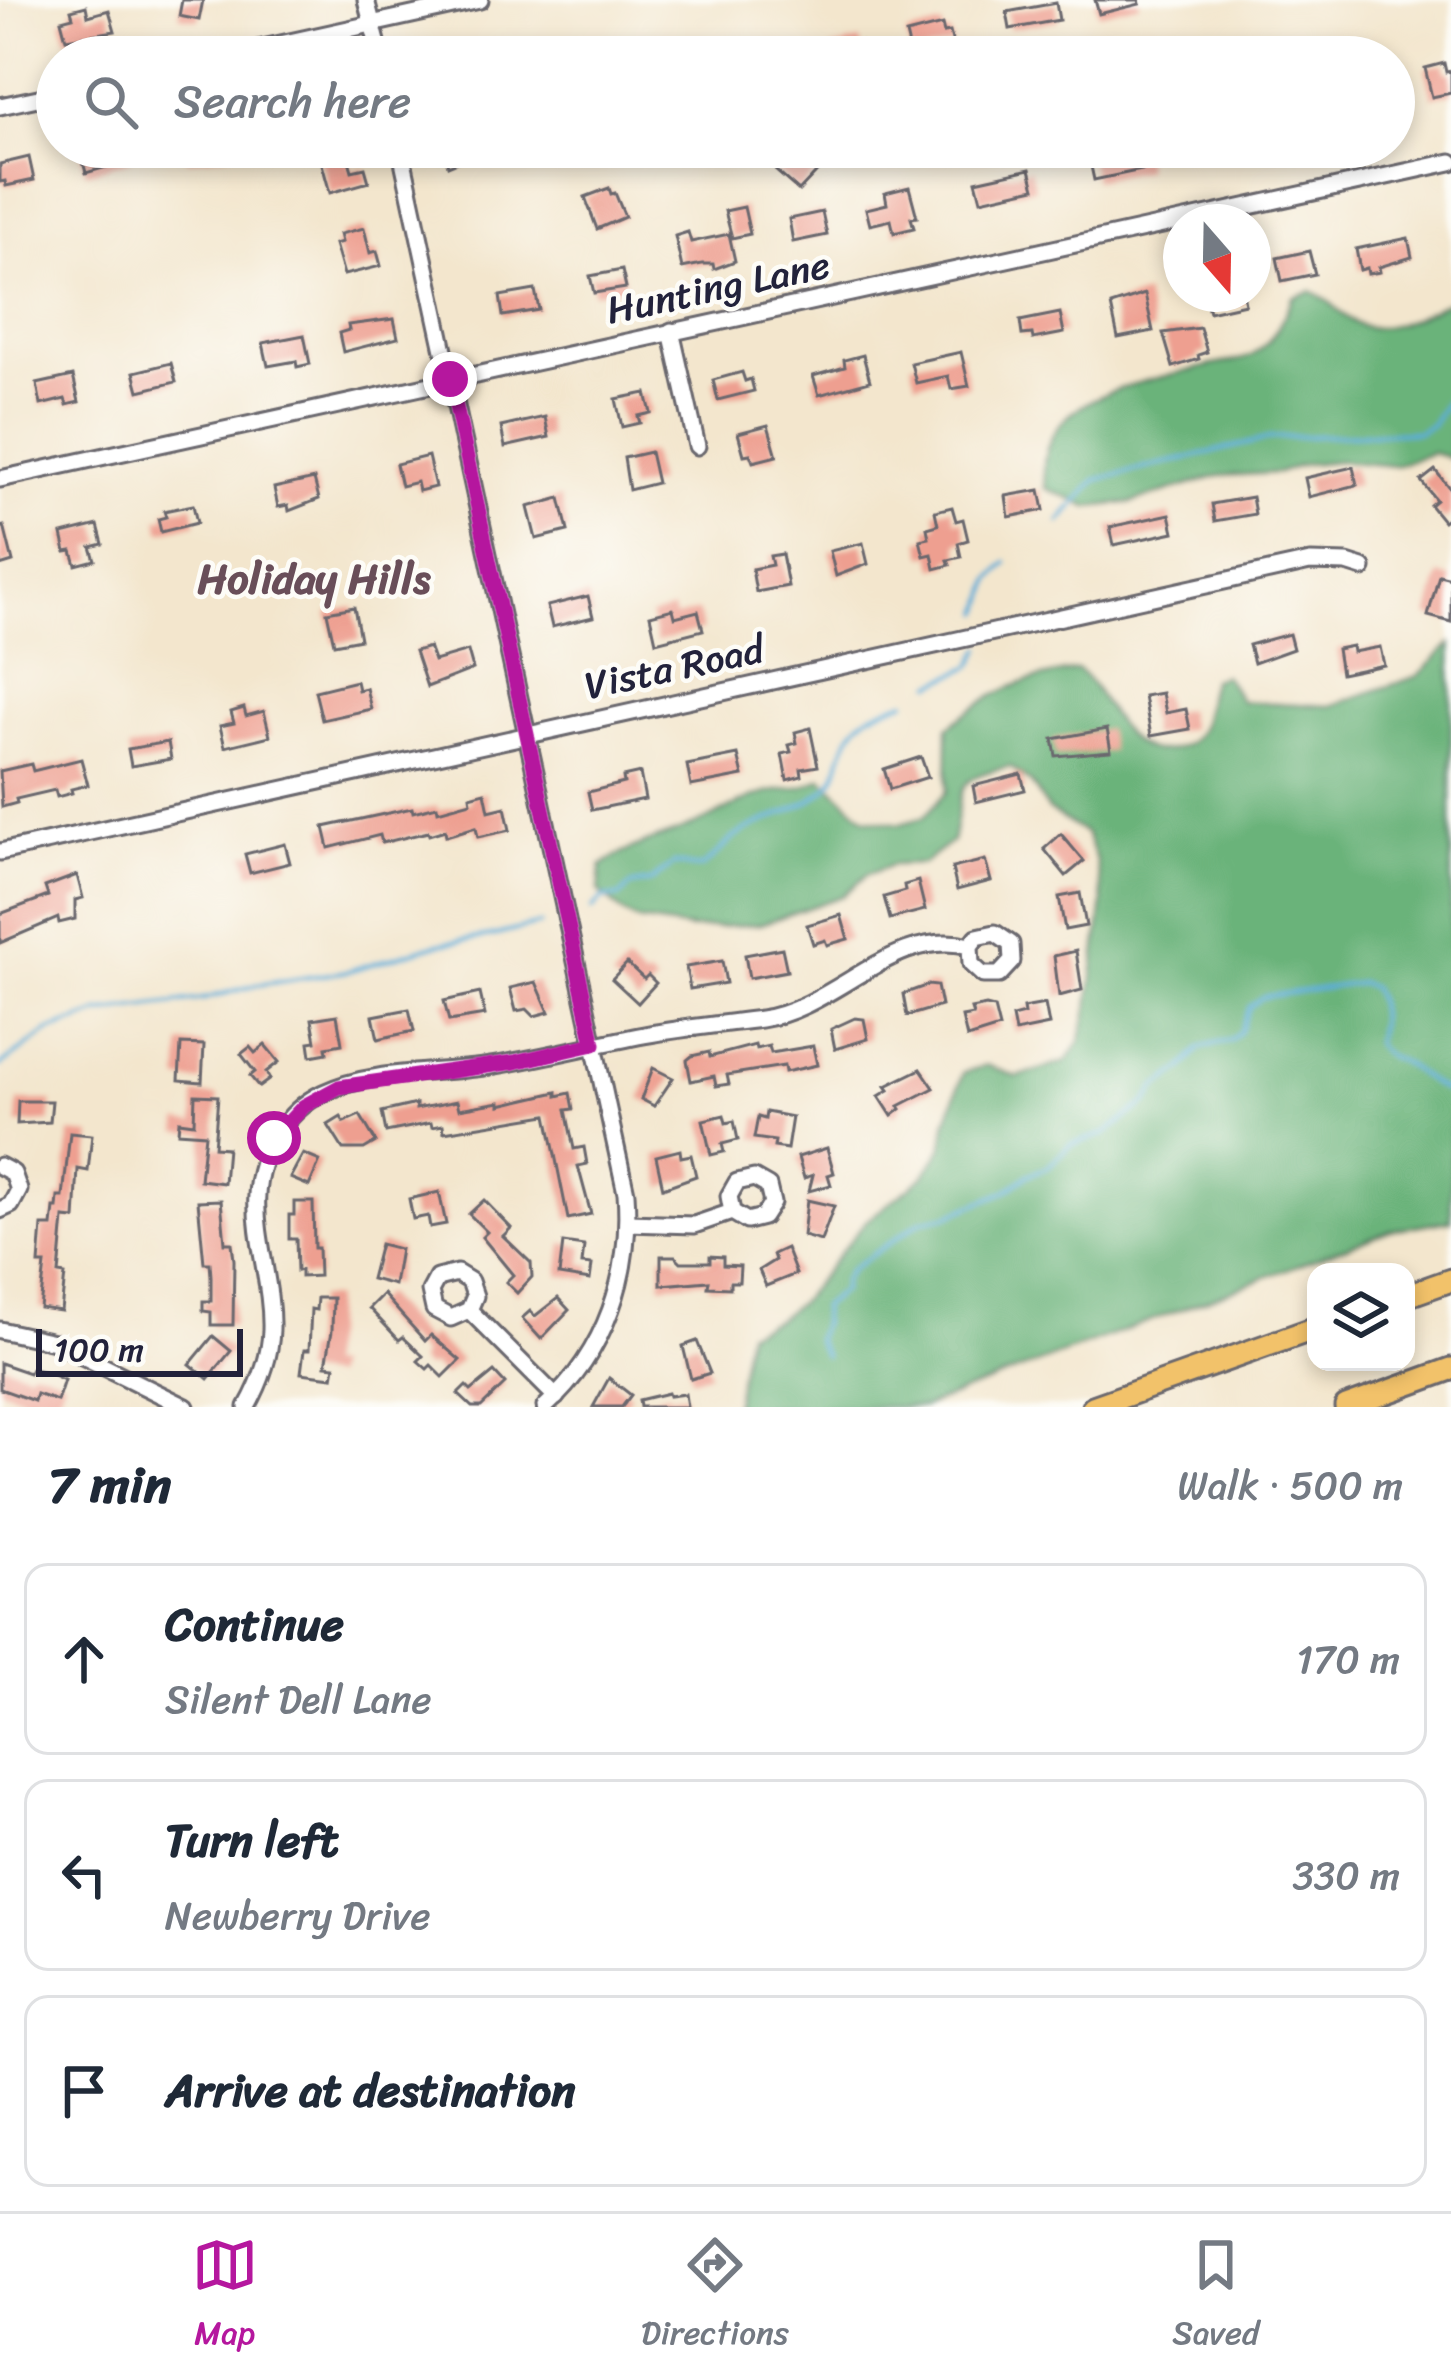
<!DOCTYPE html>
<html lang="en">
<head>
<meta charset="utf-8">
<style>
  body { margin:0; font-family:Sriracha,sans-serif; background:#f6f6f7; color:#1f2937 }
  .controls { position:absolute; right:36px; bottom:36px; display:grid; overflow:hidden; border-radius:24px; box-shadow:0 6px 18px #0003 }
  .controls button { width:108px; height:108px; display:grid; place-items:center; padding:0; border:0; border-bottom:3px solid #e0e1e3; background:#fff; color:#1f2937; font:60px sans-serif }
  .compass { position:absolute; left:1163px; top:204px; width:108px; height:108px; border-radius:50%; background:#fff; box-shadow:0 6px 18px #0003; rotate:160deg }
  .scale { position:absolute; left:36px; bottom:30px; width:207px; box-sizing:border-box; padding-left:12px; border:6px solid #22223b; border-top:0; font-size:33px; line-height:42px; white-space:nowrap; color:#22223b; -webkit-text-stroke:9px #fdfcf7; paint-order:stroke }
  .stop { position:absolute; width:36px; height:36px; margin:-27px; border:9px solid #b5179e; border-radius:50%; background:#fff }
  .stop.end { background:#b5179e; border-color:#fff; box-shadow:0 3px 12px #0008 }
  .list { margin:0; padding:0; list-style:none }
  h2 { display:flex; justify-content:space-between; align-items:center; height:156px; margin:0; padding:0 48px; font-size:51px }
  h2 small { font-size:39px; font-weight:400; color:#747a83 }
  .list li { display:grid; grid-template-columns:78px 1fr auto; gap:36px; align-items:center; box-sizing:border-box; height:192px; margin:0 24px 24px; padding:0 24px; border:3px solid #e0e1e3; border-radius:24px }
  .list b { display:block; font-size:45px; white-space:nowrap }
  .list p { margin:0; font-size:39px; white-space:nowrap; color:#747a83 }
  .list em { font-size:39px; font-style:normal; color:#747a83 }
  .icon { flex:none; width:66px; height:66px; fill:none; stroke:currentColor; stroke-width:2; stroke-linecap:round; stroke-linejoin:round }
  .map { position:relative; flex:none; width:1451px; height:1407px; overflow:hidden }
  .search { position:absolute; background:#fff; box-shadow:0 6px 18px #0003; left:36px; right:36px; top:36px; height:132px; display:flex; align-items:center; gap:30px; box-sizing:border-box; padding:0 42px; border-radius:66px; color:#747a83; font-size:45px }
  .sheet { height:804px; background:#fff }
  nav { display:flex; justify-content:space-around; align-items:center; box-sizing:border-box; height:168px; border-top:3px solid #e0e1e3; background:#fff; font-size:33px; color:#747a83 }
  nav a { display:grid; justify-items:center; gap:6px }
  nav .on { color:#b5179e }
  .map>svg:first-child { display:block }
  .forest { fill:#6ab37a; stroke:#466a5a; stroke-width:3 }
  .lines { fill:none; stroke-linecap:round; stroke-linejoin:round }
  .stream { stroke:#5cadd7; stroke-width:4.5 }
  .building { fill:#ee9f90 }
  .minor-casing { stroke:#6b676e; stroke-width:21 }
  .highway-casing { stroke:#6b676e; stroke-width:27 }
  .minor { stroke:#fff; stroke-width:15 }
  .highway { stroke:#f2c26a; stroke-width:21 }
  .route { stroke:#b5179e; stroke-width:15 }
  .labels { text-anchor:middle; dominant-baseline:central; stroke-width:9; stroke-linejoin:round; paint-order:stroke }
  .street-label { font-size:39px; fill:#22223b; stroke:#fdfcf7 }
  .neighbourhood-label { font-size:42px; font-weight:bold; fill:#694e59; stroke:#fdfcf7 }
</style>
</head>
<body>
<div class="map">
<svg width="1451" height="1407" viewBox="0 0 1451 1407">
  <rect width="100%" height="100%" fill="#fdfcf7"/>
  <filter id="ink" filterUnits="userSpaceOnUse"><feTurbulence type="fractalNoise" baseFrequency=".00833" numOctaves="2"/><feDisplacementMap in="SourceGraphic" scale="24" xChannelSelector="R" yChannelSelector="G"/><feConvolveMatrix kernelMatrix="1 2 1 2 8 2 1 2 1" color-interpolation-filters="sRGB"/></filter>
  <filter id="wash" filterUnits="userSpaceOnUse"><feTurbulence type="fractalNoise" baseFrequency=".004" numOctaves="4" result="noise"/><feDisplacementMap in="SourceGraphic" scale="48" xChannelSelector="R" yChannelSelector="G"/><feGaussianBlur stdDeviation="2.7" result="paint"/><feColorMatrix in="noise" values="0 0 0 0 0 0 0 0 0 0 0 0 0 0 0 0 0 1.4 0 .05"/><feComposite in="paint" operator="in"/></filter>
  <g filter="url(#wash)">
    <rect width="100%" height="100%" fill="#f3e6cd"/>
    <!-- forest -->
    <g class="forest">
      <path d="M1311,291C1329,299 1335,308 1350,320C1376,341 1425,313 1451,300V458L1432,453L1394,466L1340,461L1304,464L1278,473L1219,476L1130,503L1088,507L1046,488C1027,394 1146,382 1213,365C1226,362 1247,361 1257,352C1275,339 1284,316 1293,297Z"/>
      <path d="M1451,644V1220L1390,1230L923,1407H734L747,1331L776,1320L800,1302L866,1221L923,1177L943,1147L946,1123L963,1073L986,1065L1017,1077L1066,1062L1080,1042L1089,1006L1103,902L1096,860L1086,834L1048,810L1032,784L1011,767C951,776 964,790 952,842L923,864L892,865L868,874L842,896L761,924L691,929L638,921L624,914L599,891L601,867C630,844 672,836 706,820C726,811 745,798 767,793C794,787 795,792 822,778L865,818L900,824L923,818L947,791L948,727C992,691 1022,679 1078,670C1108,693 1122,765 1173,749C1186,746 1196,739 1201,726C1207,711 1205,695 1212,679L1224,675L1241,701L1330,706L1418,676Z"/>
    </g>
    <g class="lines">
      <!-- stream -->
      <g class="stream">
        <path d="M1060,522L1096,480L1271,438L1418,432L1432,424L1451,394"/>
        <path d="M982,613L992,579L1007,563"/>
        <path d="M933,684L972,666L982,648"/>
        <path d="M592,910L603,898L620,897L630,886L650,882L674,864C681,864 694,869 701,867C707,865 727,843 735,837C763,817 808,811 831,783C837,776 839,765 841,757C855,716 867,714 906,701"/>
        <path d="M0,1066L49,1031L100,1013L204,999L257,985L348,971L438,944L492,936L540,924"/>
        <path d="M825,1356L816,1339L822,1322L821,1307L842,1291L843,1280L850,1270L921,1221L947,1216L1005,1192L1028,1175L1048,1167L1070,1145L1105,1134L1148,1102L1156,1088L1183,1069L1200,1048L1231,1040L1240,1031L1249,1007L1262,997L1361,983L1371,987C1380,1004 1381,1024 1375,1042C1383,1059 1394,1056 1408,1066C1427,1079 1428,1083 1451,1094"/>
      </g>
    </g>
    <g id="blocks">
      <!-- building -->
      <g class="building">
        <path d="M182,0H203L199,20L179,16Z"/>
        <path d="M1095,0H1139L1140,4L1099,14Z"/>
        <path d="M1056,3L1059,20L1010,29L1007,12Z"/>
        <path d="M86,6L88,16L109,10L115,31L66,39L61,20L73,17L71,10Z"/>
        <path d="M942,25L944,33L950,32L953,44L911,55L906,34Z"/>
        <path d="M860,41L864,57H812V53Z"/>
        <path d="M1444,63L1446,72L1451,71V93L1432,97L1425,68Z"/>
        <path d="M104,147H128L131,160L86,173L81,154Z"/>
        <path d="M185,147H232L233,153L188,161Z"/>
        <path d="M457,147H484V151L448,166L444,151Z"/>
        <path d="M799,147L810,156L816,149L828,160L799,191L776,171Z"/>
        <path d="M1132,147H1142L1146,169L1094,180L1089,157Z"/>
        <path d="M346,150L352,171L365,168L369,182L330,193L320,157Z"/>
        <path d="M29,157L34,180L6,186L5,181L0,182V164Z"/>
        <path d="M1030,169L1035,188L981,200L976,181Z"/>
        <path d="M909,187L917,217L911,218L914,228L894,233L891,220L870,225L866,209L887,204L885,193Z"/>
        <path d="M609,188L611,194L615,193L625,217L597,229L585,197Z"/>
        <path d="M744,207L750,234L732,238L725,211Z"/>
        <path d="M822,212L827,235L793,242L789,219Z"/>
        <path d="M364,228L370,253L377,251L381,266L344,275L335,244L342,242L340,234Z"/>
        <path d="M688,232L691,242L729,234L735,261L714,269L713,264H702L682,268L675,236Z"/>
        <path d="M1408,238L1412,257L1379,267L1380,272L1368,274L1367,268L1360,270L1356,249Z"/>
        <path d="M1309,251L1315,274L1282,281L1277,258Z"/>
        <path d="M622,270L626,288L594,293L590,276Z"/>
        <path d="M535,290L539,310L503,316L500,296Z"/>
        <path d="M1145,294L1153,331L1118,338L1111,305Z"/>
        <path d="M1204,294H1243L1245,304L1209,312Z"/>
        <path d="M1060,313L1064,333L1033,339L1032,334L1022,335L1020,321Z"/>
        <path d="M394,319L398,338L343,352L339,333L349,330L348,325Z"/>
        <path d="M1200,328L1207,352L1198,355L1199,359L1173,367L1163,333Z"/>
        <path d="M304,335L310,364L297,367L296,361L268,366L263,343Z"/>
        <path d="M961,352L969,386L951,389L948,376L916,383L911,363Z"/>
        <path d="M863,355L870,381L819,395L813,376L845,367L844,360Z"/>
        <path d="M171,363L176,382L139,391L134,372Z"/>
        <path d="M742,372L745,381L751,379L754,391L718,400L713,380Z"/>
        <path d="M73,376L79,402L67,405L65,399L41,405L37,384Z"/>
        <path d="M646,393L651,413L638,416L640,423L622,427L616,399Z"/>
        <path d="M545,417L549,437L505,447L501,427Z"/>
        <path d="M768,425L777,456L753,462L750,454L744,455L738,433Z"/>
        <path d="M650,452L657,483L629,490L624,458Z"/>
        <path d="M428,456L435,487L419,491L417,482L401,486L396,464Z"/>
        <path d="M1353,467L1357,485L1309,497L1305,478Z"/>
        <path d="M1435,470L1451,490V515L1443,521L1430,505L1436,500L1421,481Z"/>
        <path d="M314,479L319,499L289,511L288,505L278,507L274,488Z"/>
        <path d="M1040,490L1044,510L1009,517L1006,496Z"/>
        <path d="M1252,497L1255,514L1215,521L1212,504Z"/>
        <path d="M560,498L568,531L536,539L528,507Z"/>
        <path d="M193,505L197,523L161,532L158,519L166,517L164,511Z"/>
        <path d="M952,507L956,521L963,519L968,540L958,543L961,557L948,560L950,565L935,569L932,554L924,556L920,540L929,538L927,528L938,525L935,511Z"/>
        <path d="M1170,514L1174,532L1114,545L1110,527Z"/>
        <path d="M98,525L103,544L91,547L95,560L76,565L72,551L66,552L62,534Z"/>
        <path d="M4,526L13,562L0,566V527Z"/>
        <path d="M863,543L868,564L836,576L830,551Z"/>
        <path d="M782,554L788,586L756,592L752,569L772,565L770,556Z"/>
        <path d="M1439,575L1451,578V622L1428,616Z"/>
        <path d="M588,596L593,617L552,627L547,606Z"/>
        <path d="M354,607L360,639L334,644L327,612Z"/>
        <path d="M673,609L675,617L698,611L703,630L656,642L650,615Z"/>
        <path d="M1289,634L1293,649L1254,663L1249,645Z"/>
        <path d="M1352,646L1353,652L1380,647L1384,665L1341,674L1337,649Z"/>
        <path d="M429,647L434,661L468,651L473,669L427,687L415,651Z"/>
        <path d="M356,681L358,690L366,688L371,709L322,720L315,691Z"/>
        <path d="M1162,693L1166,713L1186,709L1190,729L1151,736L1144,696Z"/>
        <path d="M244,708L246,716L264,711L270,736L225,747L220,726L234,723L231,712Z"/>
        <path d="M810,728L818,766L801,769L802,776L787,780L782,754L791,752L789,745L797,743L795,732Z"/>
        <path d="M1107,729L1111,751L1056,756L1053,739Z"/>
        <path d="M168,742L171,759L131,766L128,749Z"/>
        <path d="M738,755L743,776L691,786L687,765Z"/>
        <path d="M921,757L928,777L890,789L884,769Z"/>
        <path d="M81,759L88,785L71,789L72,793L57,797L55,790L16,799L17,803L2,807L0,771L31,764L33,771Z"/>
        <path d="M640,773L645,799L592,810L588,792L624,783L623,777Z"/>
        <path d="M1021,774L1025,790L976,802L973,786Z"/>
        <path d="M485,792L489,811L505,807L510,830L478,837L476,827L446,836L445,830L429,835L428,832L382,843L380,835L329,848L324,827L412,808L413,812L437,806L438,811L471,802L470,796Z"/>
        <path d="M1061,834L1084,861L1066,876L1044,849Z"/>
        <path d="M285,844L290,863L250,873L245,854Z"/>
        <path d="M985,860L991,881L957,890L952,868Z"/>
        <path d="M77,875L83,898L75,900V919L59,923L58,918L0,943V914L48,896L45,887Z"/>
        <path d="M918,881L925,910L890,919L884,897L905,891L904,885Z"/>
        <path d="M1080,893L1086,926L1065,930L1059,897Z"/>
        <path d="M841,915L848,939L827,945L825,940L813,944L807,925Z"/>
        <path d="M782,948L787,971L749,978L745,955Z"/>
        <path d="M1076,951L1082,990L1059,996L1054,956Z"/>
        <path d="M722,961L726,983L690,989L686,967Z"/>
        <path d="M627,963L644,979L648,975L656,983L638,1003L612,979Z"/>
        <path d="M536,982L549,1012L534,1016L527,1009L516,1011L510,988Z"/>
        <path d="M928,985L937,986L941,1006L907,1016L903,994Z"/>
        <path d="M480,993L485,1015L449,1021L444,1001Z"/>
        <path d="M1045,1004L1049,1025L1015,1032L1012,1017L1024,1014L1023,1008Z"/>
        <path d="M986,1006L994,1008L999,1028L967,1038L962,1017L973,1015L971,1009Z"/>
        <path d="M409,1009L414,1031L378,1039L373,1016Z"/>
        <path d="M337,1015L342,1044L326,1047L327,1053L311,1056L309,1042L316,1041L312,1019Z"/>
        <path d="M855,1018L864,1019L868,1039L835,1049L831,1029Z"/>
        <path d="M181,1044L204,1045L202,1082L179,1080Z"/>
        <path d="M265,1045L279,1062L266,1072L270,1079L259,1087L250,1076L255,1072L241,1054L250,1047L255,1053Z"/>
        <path d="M755,1045L756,1049L769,1046L771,1053L813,1046L817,1065L785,1072L784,1066L727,1075L729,1084L716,1086L714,1076L691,1081L687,1060L692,1056L709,1052L710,1057Z"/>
        <path d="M653,1068L673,1078L654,1106L641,1099Z"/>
        <path d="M921,1069L934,1088L899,1106L901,1109L892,1116L879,1096L889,1090L886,1086Z"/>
        <path d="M557,1092V1096L570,1093L573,1109L566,1110L574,1149L584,1147L587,1164L578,1166L591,1214L568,1219L547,1115L444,1132L443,1125L432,1127L431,1123L386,1132L382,1112L416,1104V1109L457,1101L459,1109L500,1102V1105Z"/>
        <path d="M195,1095L218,1096L214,1147L227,1148L224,1183L200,1180L205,1134L178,1132L179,1121L194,1123Z"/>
        <path d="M18,1101H52L50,1122L17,1124Z"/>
        <path d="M766,1112L792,1117L787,1149L774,1147L775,1141L754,1138L758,1117L765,1119Z"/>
        <path d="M360,1115L376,1142L364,1149H343L328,1125L341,1117L344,1122Z"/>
        <path d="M724,1115L726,1123L734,1121L738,1140L722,1144L724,1152L711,1155L703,1120Z"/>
        <path d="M70,1133L92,1135L88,1171L78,1169L75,1219L64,1218L59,1274L65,1275L61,1311L40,1308L45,1264H39L42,1226H52L54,1208H57L58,1197H63Z"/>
        <path d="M827,1148L834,1173L828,1175L831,1185L809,1191L813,1175L804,1178L798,1157Z"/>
        <path d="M680,1150L681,1157L691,1155L696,1176L663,1188L656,1156Z"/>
        <path d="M303,1154L320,1161L309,1186L290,1178Z"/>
        <path d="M439,1192L446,1224L430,1227L428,1216L413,1219L409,1199Z"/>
        <path d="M221,1200L225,1243H232L234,1260L233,1325H211V1312L203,1311V1301H211V1276L210,1263H204L198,1201Z"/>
        <path d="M484,1200L511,1228L503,1236L531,1263L532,1277L517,1293L506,1282L513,1275L482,1237L487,1232L469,1214Z"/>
        <path d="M807,1200L834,1206L821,1241L803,1236Z"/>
        <path d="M294,1202H313L314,1248H318L319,1276L301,1277V1270L297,1271L296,1239H289V1215H294Z"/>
        <path d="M563,1243L584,1246L582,1264L592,1265L590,1280L559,1275Z"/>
        <path d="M380,1244L400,1249L394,1285L371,1279Z"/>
        <path d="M786,1248L796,1274L766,1286L759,1270L775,1260L773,1254Z"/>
        <path d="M661,1256H675L681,1262H710V1256L723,1257V1265L740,1266L739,1282H730V1288L708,1287L709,1281L661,1285Z"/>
        <path d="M383,1294L425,1341L431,1335L460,1360L443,1377L431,1365L427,1369L418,1361L423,1356L403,1337L399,1340L369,1308Z"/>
        <path d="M317,1298H333L332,1331L326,1365L335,1366L333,1377L301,1373L304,1350H309L311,1309L316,1310Z"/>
        <path d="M558,1298L569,1310L541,1339L522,1318L530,1311L535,1316Z"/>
        <path d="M213,1336L231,1351L208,1379L190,1364Z"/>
        <path d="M697,1341L710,1373L691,1379L683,1346Z"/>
        <path d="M0,1363L29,1373L31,1369L44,1371L64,1380L57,1401L36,1394L34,1401L0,1389Z"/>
        <path d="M494,1372L505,1384L481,1407H472L458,1394L466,1386L471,1391Z"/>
        <path d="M609,1378L631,1395L622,1407H593Z"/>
        <path d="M668,1393L669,1396L685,1394L687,1407H640L639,1400Z"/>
      </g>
    </g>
  </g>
  <g filter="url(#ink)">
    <use href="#blocks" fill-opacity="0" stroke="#6b676e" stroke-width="3"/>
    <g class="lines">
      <!-- minor casing -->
      <g class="minor-casing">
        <g id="minor">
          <path d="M366,0L381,57"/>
          <path d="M222,57L480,0"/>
          <path d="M0,106L57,94"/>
          <path d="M400,147L626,1193C632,1274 606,1352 545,1407"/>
          <path d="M671,331L697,446"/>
          <path d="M0,479L1451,162"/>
          <path d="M0,852L1310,562L1347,563L1363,568"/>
          <path d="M0,1166L13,1173L19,1190L11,1205L0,1210"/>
          <path d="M628,1223L694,1225L732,1212L729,1196L737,1182L754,1178L768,1186L772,1203L763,1217L747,1221L732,1212"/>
          <path d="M469,1310L475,1296L470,1281L457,1273L437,1278L430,1291L434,1309L451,1318L469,1310L556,1397"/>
          <path d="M0,1330L54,1342L186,1407"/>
          <path d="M247,1407C261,1382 270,1358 271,1330C273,1263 234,1198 277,1135C288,1118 304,1102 323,1093C371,1070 432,1074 484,1067C538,1059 591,1045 644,1035C683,1028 722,1024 761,1019C835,1009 893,926 970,946L971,964L983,975H999L1012,961L1011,944L995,933L977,937L970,946"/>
        </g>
      </g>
      <!-- highway casing -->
      <g class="highway-casing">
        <g id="highway">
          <path d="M1406,1296L1451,1280"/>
          <path d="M1093,1407L1316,1328"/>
          <path d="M1346,1407L1451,1369"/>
        </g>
      </g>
      <!-- minor -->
      <use href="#minor" class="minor"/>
      <!-- highway -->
      <use href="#highway" class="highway"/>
    </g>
  </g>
  <g class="lines" filter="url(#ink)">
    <!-- route -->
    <path class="route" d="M274,1138L304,1106L339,1087L515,1062L594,1044L450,379"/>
  </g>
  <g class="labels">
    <!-- street labels -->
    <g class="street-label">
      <text transform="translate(718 287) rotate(-12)">Hunting Lane</text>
      <text transform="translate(674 667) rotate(-12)">Vista Road</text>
    </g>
    <!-- neighbourhood labels -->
    <g class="neighbourhood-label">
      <text x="314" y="579">Holiday Hills</text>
    </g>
  </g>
</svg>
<div class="controls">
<button><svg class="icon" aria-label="layers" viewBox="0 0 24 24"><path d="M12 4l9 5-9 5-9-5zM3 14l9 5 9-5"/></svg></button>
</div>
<svg class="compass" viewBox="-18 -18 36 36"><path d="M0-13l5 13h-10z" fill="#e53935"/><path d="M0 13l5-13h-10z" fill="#747a83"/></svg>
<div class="scale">100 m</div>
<div class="stop" style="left:274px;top:1138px"></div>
<div class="stop end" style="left:450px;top:379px"></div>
<div class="search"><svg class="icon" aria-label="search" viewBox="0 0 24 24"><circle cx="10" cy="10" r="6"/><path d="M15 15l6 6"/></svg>Search here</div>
</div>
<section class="sheet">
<h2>7 min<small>Walk · 500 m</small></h2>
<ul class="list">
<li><svg class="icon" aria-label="ahead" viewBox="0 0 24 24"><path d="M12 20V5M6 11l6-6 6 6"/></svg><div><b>Continue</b><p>Silent Dell Lane</p></div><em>170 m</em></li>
<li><svg class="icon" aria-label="left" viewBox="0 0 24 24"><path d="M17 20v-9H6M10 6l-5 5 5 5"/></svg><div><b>Turn left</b><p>Newberry Drive</p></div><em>330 m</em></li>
<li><svg class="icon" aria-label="arrive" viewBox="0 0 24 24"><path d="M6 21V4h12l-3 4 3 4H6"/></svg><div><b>Arrive at destination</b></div></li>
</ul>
</section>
<nav>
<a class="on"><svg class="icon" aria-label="map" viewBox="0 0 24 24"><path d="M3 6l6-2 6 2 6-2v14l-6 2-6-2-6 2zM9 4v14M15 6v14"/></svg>Map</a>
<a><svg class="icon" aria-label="directions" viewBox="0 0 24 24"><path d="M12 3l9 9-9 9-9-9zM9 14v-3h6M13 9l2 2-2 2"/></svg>Directions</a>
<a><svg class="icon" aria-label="saved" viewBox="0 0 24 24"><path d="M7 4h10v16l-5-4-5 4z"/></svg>Saved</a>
</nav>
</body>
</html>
